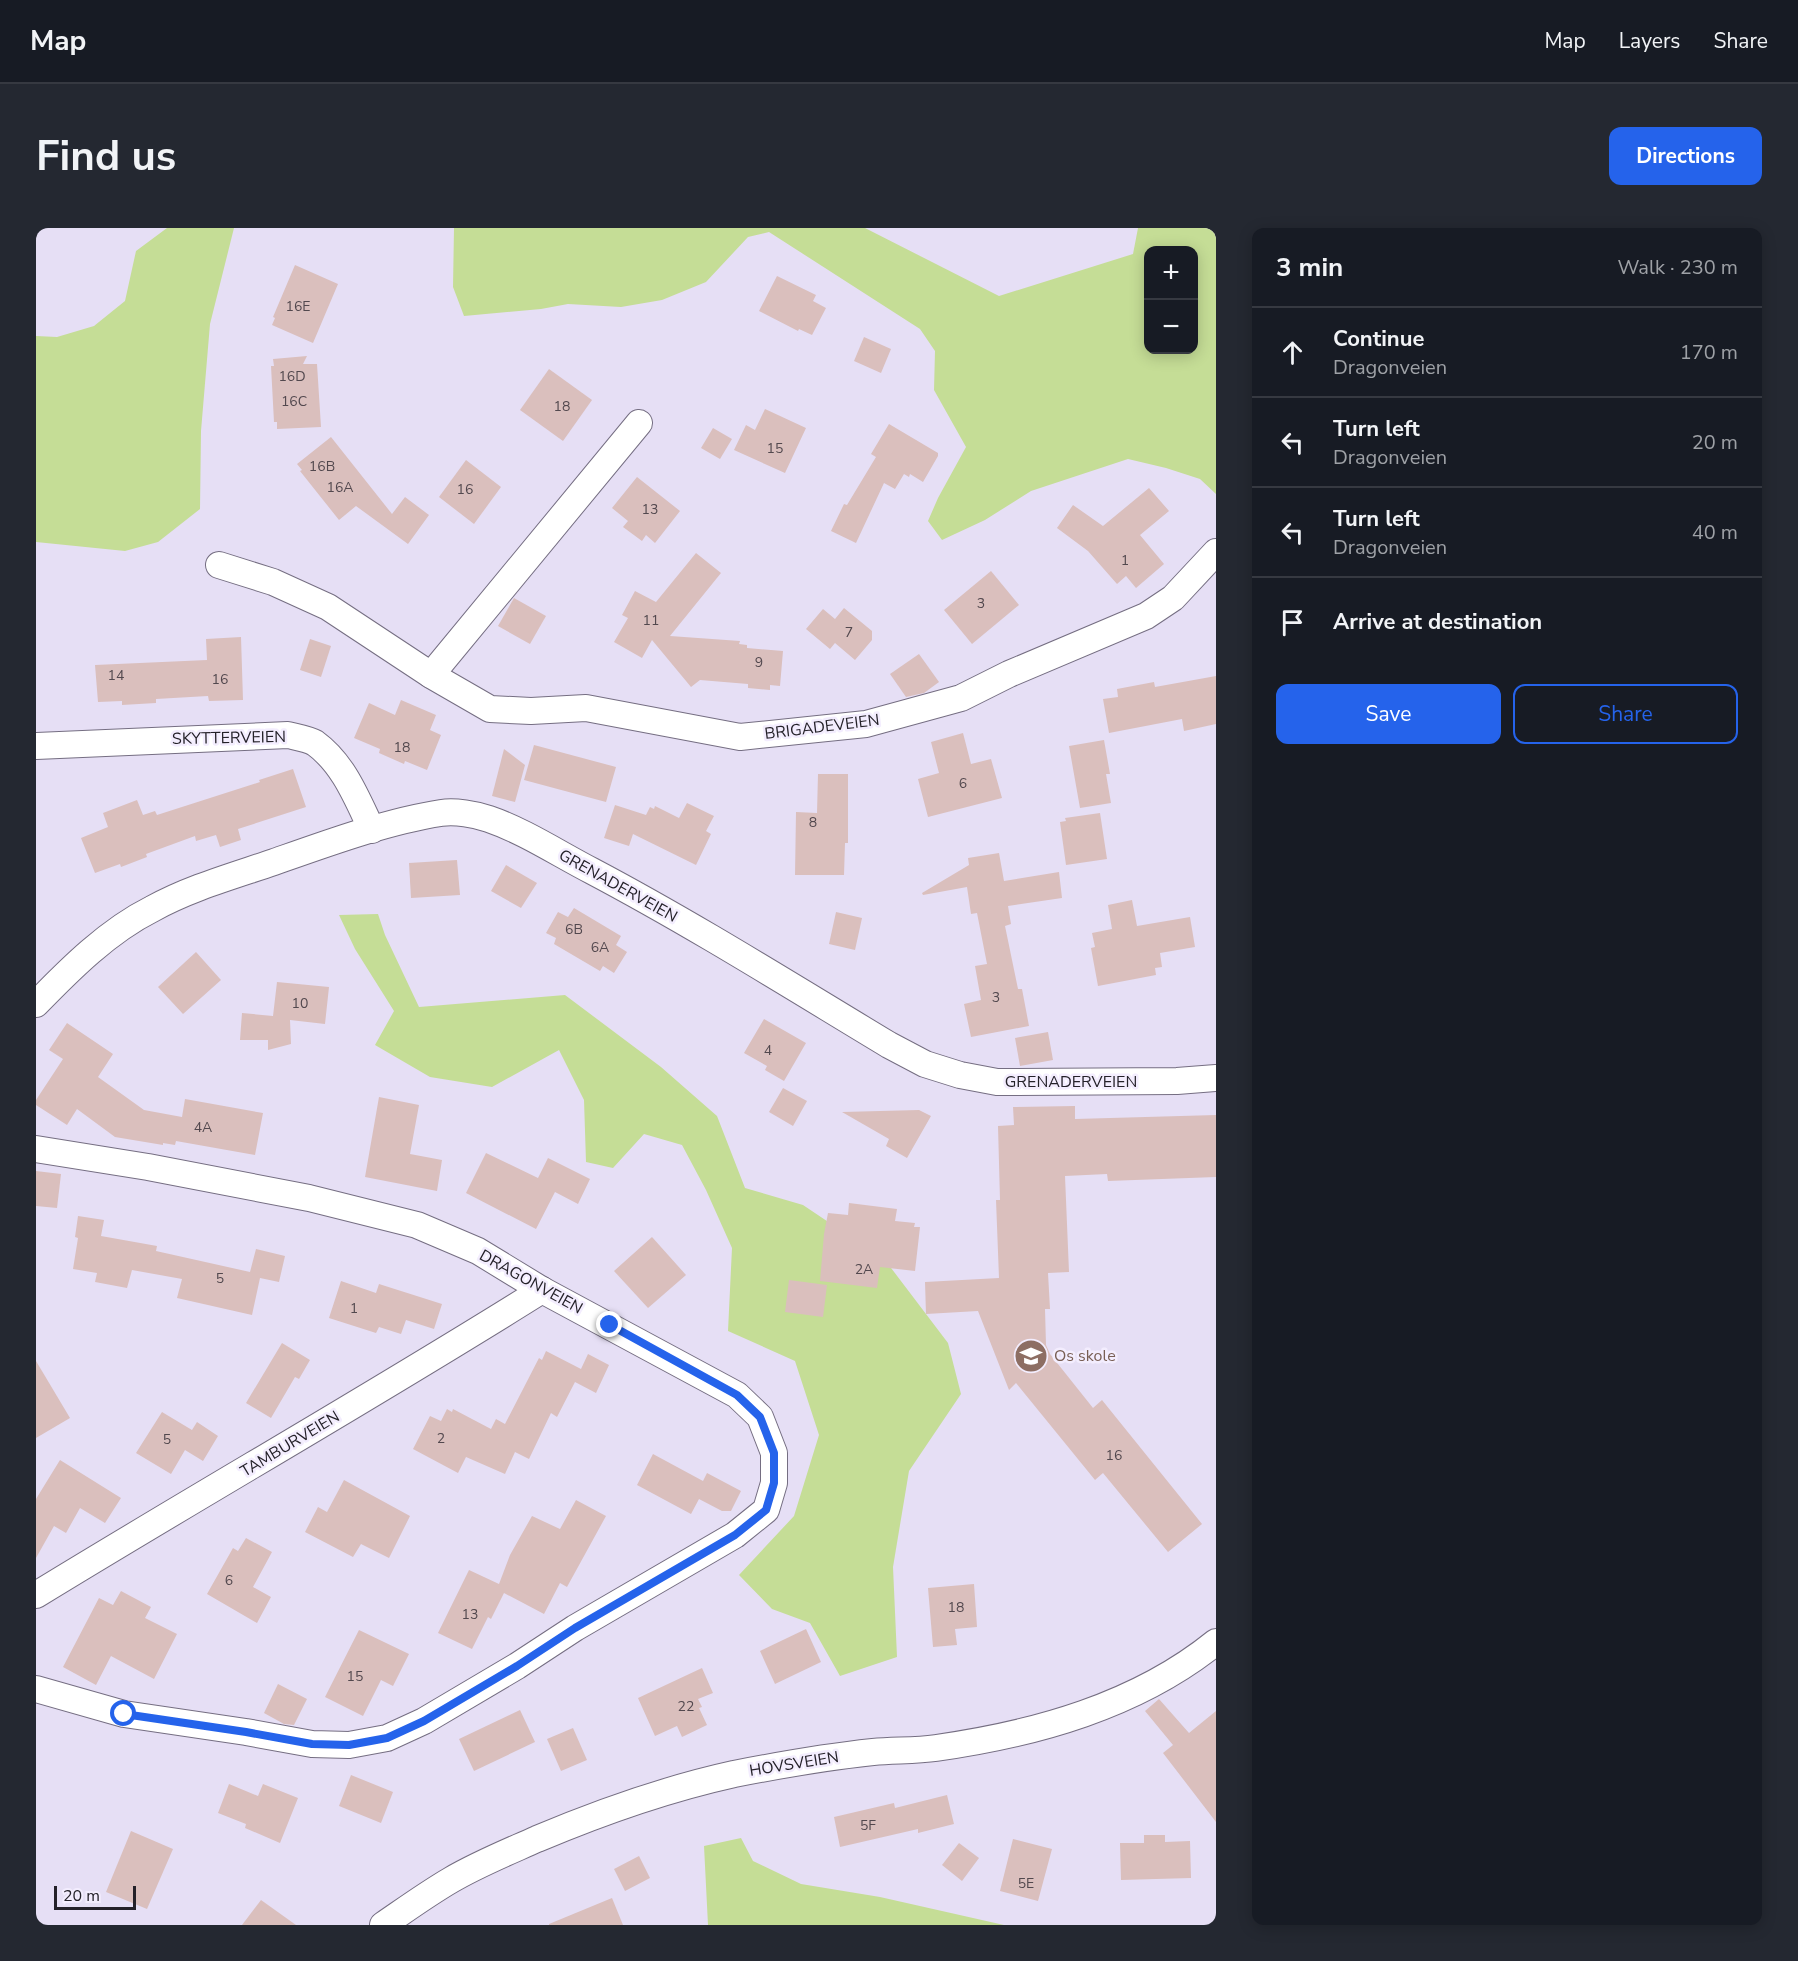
<!DOCTYPE html>
<html lang="en">
<head>
<meta charset="utf-8">
<style>
  body { margin:0; font-family:"Nunito Sans",sans-serif; background:#242831; color:#f1f3f6 }
  .controls { position:absolute; right:18px; top:18px; display:grid; overflow:hidden; border-radius:12px; box-shadow:0 3px 15px #0003 }
  .controls button { width:54px; height:54px; display:grid; place-items:center; padding:0; border:0; border-bottom:2px solid #363941; background:#171b24; color:#f1f3f6; font:30px sans-serif }
  .scale { position:absolute; left:18px; bottom:15px; width:82px; box-sizing:border-box; padding-left:6px; border:3px solid #242129; border-top:0; font-size:16px; line-height:21px; white-space:nowrap; color:#242129; -webkit-text-stroke:4px #f3edfe; paint-order:stroke }
  .stop { position:absolute; width:18px; height:18px; margin:-14px; border:4px solid #2563eb; border-radius:50%; background:#fff }
  .stop.end { background:#2563eb; border-color:#fff; box-shadow:0 2px 6px #0008 }
  .list { margin:0; padding:0; list-style:none }
  h2 { display:flex; justify-content:space-between; align-items:center; height:78px; margin:0; padding:0 24px; font-size:26px }
  h2 small { font-size:20px; font-weight:400; color:#9ea1a6 }
  .list li { display:grid; grid-template-columns:39px 1fr auto; gap:18px; align-items:center; box-sizing:border-box; height:90px; padding:0 24px; border-top:2px solid #363941 }
  .list b { display:block; font-size:22px; white-space:nowrap }
  .list p { margin:0; font-size:20px; white-space:nowrap; color:#9ea1a6 }
  .list em { font-size:20px; font-style:normal; color:#9ea1a6 }
  .actions { display:flex; gap:12px; padding:18px 24px }
  .actions a { flex:1; padding:14px 0; border:2px solid #2563eb; border-radius:12px; text-align:center; font-size:21px; color:#2563eb }
  .actions .main { background:#2563eb; color:#fff }
  .icon { flex:none; width:33px; height:33px; fill:none; stroke:currentColor; stroke-width:2; stroke-linecap:round; stroke-linejoin:round }
  .map { position:relative; flex:none; width:1180px; height:1697px; overflow:hidden; border-radius:12px }
  header { display:flex; align-items:center; gap:36px; box-sizing:border-box; height:84px; padding:0 30px; background:#171b24; border-bottom:2px solid #363941 }
  header strong { font-size:28px }
  nav { display:flex; gap:33px; margin-inline-start:auto; font-size:21px }
  .intro { display:flex; align-items:center; justify-content:space-between; box-sizing:border-box; height:144px; padding:0 36px }
  h1 { margin:0; font-size:42px }
  .button { padding:15px 27px; border-radius:12px; background:#2563eb; color:#fff; font-size:21px; font-weight:700 }
  main { display:flex; gap:36px; padding:0 36px }
  aside { flex:1; background:#171b24; border-radius:12px; box-shadow:0 3px 15px #0003 }
  .map>svg:first-child { display:block }
  .green { fill:#c5dd96; fill-rule:evenodd }
  .building { fill:#dabfbd }
  .lines { fill:none; stroke-linecap:round; stroke-linejoin:round }
  .street-casing { stroke:#756e82; stroke-width:28 }
  .street { stroke:#fff; stroke-width:26 }
  .route { stroke:#2563eb; stroke-width:8 }
  .labels { text-anchor:middle; dominant-baseline:central; stroke-width:5; stroke-linejoin:round; paint-order:stroke }
  .number-label { font-size:14px; fill:#52484e }
  .street-label { font-size:16px; fill:#242129; stroke:#f3edfe }
  .education-label { font-size:16px; fill:#785e54; stroke:#f3edfe; text-anchor:start }
</style>
</head>
<body>
<header>
<strong>Map</strong>
<nav><a>Map</a><a>Layers</a><a>Share</a></nav>
</header>
<div class="intro"><h1>Find us</h1><a class="button">Directions</a></div>
<main>
<div class="map">
<svg width="1180" height="1697" viewBox="0 0 1180 1697">
  <rect width="100%" height="100%" fill="#e6dff5"/>
  <!-- green -->
  <g class="green">
    <path d="M131,0H198L174,96L165,203L164,281L122,314L89,323L0,314V108L21,109L58,98L89,73L100,23Z"/>
    <path d="M418,0H829L963,68L1097,26L1102,0H1180V266L1164,251L1130,240L1092,231L995,263L949,292L906,312L892,293L902,270L930,219L898,162L899,123L884,101L733,4L712,9L670,54L626,72L585,79L532,76L505,81L428,88L417,59ZM1112,22H1158V122H1112Z"/>
    <path d="M342,686L349,707L383,779L529,767L625,839L681,888L709,960L767,977L849,1032L912,1115L925,1166L873,1243L857,1339L861,1429L804,1448L774,1395L736,1381L703,1347L758,1288L783,1207L759,1133L692,1103L696,1020L670,962L646,917L608,906L577,940L550,934L548,872L523,822L456,859L394,849L339,817L358,783L319,721L303,687Z"/>
    <path d="M705,1610L717,1633L765,1656L844,1669L968,1697H672L668,1618Z"/>
  </g>
  <!-- building -->
  <g class="building">
    <path d="M259,37L302,56L277,115L236,97L239,90L237,89Z"/>
    <path d="M741,48L780,67L777,73L790,80L776,107L763,101L762,103L723,83Z"/>
    <path d="M828,109L855,121L845,145L818,133Z"/>
    <path d="M271,128L267,136H281L285,199L241,201V194H238L235,138H238L237,131Z"/>
    <path d="M513,141L556,172L527,213L484,182Z"/>
    <path d="M729,181L770,200L749,245L698,222L710,197L719,202Z"/>
    <path d="M853,196L902,225V228L887,254L874,246L873,249L868,246L859,261L848,255L820,315L795,303L808,276L811,277L840,229L835,226Z"/>
    <path d="M677,200L696,211L684,231L665,220Z"/>
    <path d="M295,209L356,286L369,269L393,287L372,316L320,278L303,292L264,243L266,242L261,236Z"/>
    <path d="M430,232L465,259L438,296L403,269Z"/>
    <path d="M601,249L644,283L619,315L610,307L606,313L587,299L592,293L576,280Z"/>
    <path d="M1113,260L1133,283L1104,307L1128,336L1100,360L1090,348L1081,356L1052,323L1021,300L1037,277L1067,298Z"/>
    <path d="M660,325L685,345L634,408L704,413L703,416L711,417V420L747,423L744,458L734,457V462L712,460V456L664,452L655,459L616,412L606,430L578,414L592,390L586,387L599,363L620,374Z"/>
    <path d="M955,343L983,377L936,416L908,382Z"/>
    <path d="M478,370L510,388L494,416L462,398Z"/>
    <path d="M808,380L836,403V412L819,432L799,415L794,421L770,401L787,381L799,391Z"/>
    <path d="M205,409L207,472L173,473L172,468L120,471V475L86,477V473L62,474L59,437L171,432L170,411Z"/>
    <path d="M274,411L295,418L285,449L264,442Z"/>
    <path d="M883,426L903,454L888,465L870,469L854,446Z"/>
    <path d="M1180,448V496L1148,503L1146,491L1073,505L1067,471L1082,469L1081,461L1118,454L1119,459Z"/>
    <path d="M365,472L400,487L394,502L405,507L391,542L369,533L368,536L343,525L344,521L318,510L333,475L359,487Z"/>
    <path d="M927,505L935,536L955,531L966,570L892,589L882,551L903,545L895,514Z"/>
    <path d="M1068,512L1074,546H1070L1075,575L1044,580L1033,518Z"/>
    <path d="M498,517L580,539L570,574L488,552Z"/>
    <path d="M468,521L489,537L479,574L456,568Z"/>
    <path d="M257,541L270,579L202,601L205,612L184,619L180,607L160,613L159,608L110,626L111,629L85,639L84,636L59,645L45,610L72,599L67,585L101,572L107,587L119,583L121,587L224,554L223,552Z"/>
    <path d="M782,546H812V615H809L808,647H759L760,584L781,585Z"/>
    <path d="M651,575L678,588L670,603L675,606L660,637L597,606L593,618L568,610L579,577L610,587L614,579L618,581L619,578L643,590Z"/>
    <path d="M1064,585L1071,631L1030,637L1024,594L1030,593L1029,590Z"/>
    <path d="M963,625L968,653L1023,644L1026,670L972,678L975,696L969,698L982,761H986L993,798L935,809L928,776L945,772L939,738L951,736L941,685L935,686L931,659L887,667L886,665L933,637L932,630Z"/>
    <path d="M421,632L424,667L375,670L373,635Z"/>
    <path d="M470,637L501,655L485,680L455,663Z"/>
    <path d="M1096,672L1101,698L1154,689L1159,719L1124,725L1126,739L1119,740L1120,747L1062,758L1055,720L1059,719L1056,705L1076,701L1072,677Z"/>
    <path d="M538,680L585,708L580,717L591,724L578,745L567,738L564,743L518,716L520,710L510,705L522,684L532,689Z"/>
    <path d="M800,684L826,690L819,722L793,716Z"/>
    <path d="M160,724L185,752L147,786L122,759Z"/>
    <path d="M241,754L293,759L289,796L254,792L255,816L232,822V812H204L206,785L237,788Z"/>
    <path d="M728,791L770,815L748,853L729,842L731,838L708,825Z"/>
    <path d="M31,795L77,826L62,849L108,882L146,889L149,871L227,885L219,927L140,913L139,917L127,915V917L79,909L41,881L31,897L0,877V872L27,831L13,822Z"/>
    <path d="M1012,804L1017,832L984,838L979,810Z"/>
    <path d="M747,860L771,873L757,898L733,884Z"/>
    <path d="M343,869L383,877L374,926L406,932L401,963L329,949Z"/>
    <path d="M1039,878V891L1180,887V949L1072,953L1071,946L1029,948L1033,1044L1012,1045L1014,1081H1009L1010,1117L1014,1126L1057,1180L1066,1172L1166,1296L1132,1324L1067,1245L1059,1252L980,1155L973,1162L942,1083L890,1086L889,1054L963,1050L960,972H964L962,898L978,897L977,879Z"/>
    <path d="M883,882L895,888L871,930L850,918L853,911L806,884Z"/>
    <path d="M450,925L502,950L512,930L554,951L542,976L519,964L500,1001L430,965Z"/>
    <path d="M0,943L25,946L21,980L0,978Z"/>
    <path d="M813,975L861,981L859,993L879,995L878,999H884L879,1043L844,1039L841,1060L784,1053L788,1006L792,985L812,987Z"/>
    <path d="M42,988L68,992L65,1008L121,1018L120,1023L214,1044L220,1021L249,1028L243,1054L224,1050L216,1087L141,1070L146,1051L96,1042L91,1060L59,1054L61,1045L37,1041L42,1010L39,1009Z"/>
    <path d="M616,1009L650,1047L612,1080L578,1043Z"/>
    <path d="M753,1052L791,1057L787,1089L749,1084Z"/>
    <path d="M305,1053L340,1065L343,1056L406,1076L398,1101L370,1092L365,1106L343,1099L340,1105L293,1090Z"/>
    <path d="M246,1115L274,1132L263,1151L259,1149L235,1190L210,1175Z"/>
    <path d="M510,1123L545,1141L552,1126L573,1137L560,1165L539,1154L521,1189L515,1185L493,1231L479,1224L469,1246L430,1229L422,1245L377,1221L394,1188L405,1193L411,1181L416,1184L417,1181L455,1201L460,1191L469,1196L503,1130L506,1132Z"/>
    <path d="M0,1133L34,1190L0,1210Z"/>
    <path d="M126,1184L156,1202L161,1194L182,1208L167,1233L149,1222L135,1246L100,1225Z"/>
    <path d="M617,1226L667,1253L671,1245L705,1263L695,1283H686L663,1271L655,1286L601,1257Z"/>
    <path d="M24,1232L85,1270L69,1295L44,1280L30,1305L18,1298L0,1330V1271Z"/>
    <path d="M308,1252L374,1288L353,1330L325,1316L317,1329L269,1304L282,1279L291,1284Z"/>
    <path d="M540,1272L570,1288L531,1359L524,1355L508,1386L468,1365L455,1391L452,1389L436,1421L402,1405L433,1342L463,1356L474,1327L496,1288L524,1301Z"/>
    <path d="M210,1310L236,1324L217,1359L235,1369L221,1395L171,1366L197,1320L202,1323Z"/>
    <path d="M938,1356L941,1399L919,1401L921,1417L897,1419L892,1360Z"/>
    <path d="M85,1363L115,1379L109,1390L141,1406L118,1451L75,1428L60,1457L27,1439L63,1370L77,1377Z"/>
    <path d="M770,1401L785,1434L739,1456L724,1423Z"/>
    <path d="M323,1402L373,1426L357,1458L345,1452L327,1488L289,1469Z"/>
    <path d="M666,1440L677,1465L662,1471L666,1479L663,1480L671,1497L646,1509L641,1498L619,1508L602,1470Z"/>
    <path d="M242,1456L271,1471L258,1497L248,1496L228,1485Z"/>
    <path d="M1123,1471L1153,1505L1180,1483V1594L1127,1525L1137,1517L1109,1483Z"/>
    <path d="M484,1482L499,1514L438,1543L423,1511Z"/>
    <path d="M537,1500L551,1532L525,1543L511,1511Z"/>
    <path d="M315,1547L357,1564L345,1595L303,1578Z"/>
    <path d="M193,1556L222,1568L227,1556L262,1570L244,1615L209,1600L210,1596L182,1585Z"/>
    <path d="M911,1567L918,1596L882,1605V1601L804,1619L798,1589L858,1575L859,1580Z"/>
    <path d="M95,1603L137,1621L111,1681L70,1664Z"/>
    <path d="M1108,1607H1129V1614L1154,1613L1155,1650L1085,1652L1084,1615H1108Z"/>
    <path d="M977,1611L1016,1621L1002,1673L964,1663Z"/>
    <path d="M923,1615L943,1630L926,1653L906,1637Z"/>
    <path d="M603,1628L614,1650L589,1663L578,1641Z"/>
    <path d="M576,1670L587,1697H513V1696Z"/>
    <path d="M225,1672L260,1697H206Z"/>
  </g>
  <g class="lines">
    <!-- street casing -->
    <g class="street-casing">
      <g id="street">
        <path d="M183,337L237,354L292,379L395,447L454,481L495,483L550,480L704,509L830,496L925,470L973,446L1110,388L1137,370L1180,324"/>
        <path d="M395,447L603,195"/>
        <path d="M0,518L252,507C260,509 272,511 279,515C308,536 321,571 336,602"/>
        <path d="M0,776C34,741 72,703 116,681C154,660 197,648 238,634C289,616 352,593 405,585C419,583 439,586 453,591C488,603 523,626 556,643C658,697 755,758 853,817L889,836L924,847L961,854L1141,853L1180,850"/>
        <path d="M0,921L112,939L273,970L381,997L442,1023L506,1062L701,1167L724,1189L738,1225V1255L730,1282L699,1307L539,1400L481,1438L388,1493L351,1510L313,1517L276,1516L210,1504L88,1486L0,1461"/>
        <path d="M0,1367C168,1264 339,1167 506,1062"/>
        <path d="M347,1697C369,1682 391,1666 415,1652C442,1636 472,1624 501,1611C565,1584 630,1561 698,1546C744,1537 790,1529 837,1524C858,1522 879,1523 900,1520C999,1506 1101,1478 1180,1414"/>
      </g>
    </g>
    <!-- street -->
    <use href="#street" class="street"/>
  </g>
  <g class="lines">
    <!-- route -->
    <path class="route" d="M88,1486L210,1504L276,1516L313,1517L351,1510L388,1493L481,1438L539,1400L699,1307L730,1282L738,1255V1225L724,1189L701,1167L574,1097"/>
  </g>
  <!-- icons -->
  <defs>
    <g id="school-disc" transform="scale(1.725)"><circle r="9.5" fill="#8d6e63" stroke="#f3edfe"/><path d="M0-5L7-2L0 1L-7-2ZM-4 1L0 2.5L4 1V4Q0 6-4 4Z" fill="#fff"/></g>
  </defs>
  <g fill-rule="evenodd">
    <use href="#school-disc" x="995" y="1128"/>
  </g>
  <g class="labels">
    <!-- number labels -->
    <g class="number-label">
      <text x="262" y="78">16E</text>
      <text x="256" y="148">16D</text>
      <text x="258" y="173">16C</text>
      <text x="526" y="178">18</text>
      <text x="739" y="220">15</text>
      <text x="286" y="238">16B</text>
      <text x="304" y="259">16A</text>
      <text x="429" y="261">16</text>
      <text x="614" y="281">13</text>
      <text x="1089" y="332">1</text>
      <text x="945" y="375">3</text>
      <text x="615" y="392">11</text>
      <text x="813" y="404">7</text>
      <text x="723" y="434">9</text>
      <text x="80" y="447">14</text>
      <text x="184" y="451">16</text>
      <text x="366" y="519">18</text>
      <text x="927" y="555">6</text>
      <text x="777" y="594">8</text>
      <text x="538" y="701">6B</text>
      <text x="564" y="719">6A</text>
      <text x="960" y="769">3</text>
      <text x="264" y="775">10</text>
      <text x="732" y="822">4</text>
      <text x="167" y="899">4A</text>
      <text x="828" y="1041">2A</text>
      <text x="184" y="1050">5</text>
      <text x="318" y="1080">1</text>
      <text x="405" y="1210">2</text>
      <text x="131" y="1211">5</text>
      <text x="1078" y="1227">16</text>
      <text x="193" y="1352">6</text>
      <text x="920" y="1379">18</text>
      <text x="434" y="1386">13</text>
      <text x="319" y="1448">15</text>
      <text x="650" y="1478">22</text>
      <text x="832" y="1597">5F</text>
      <text x="990" y="1655">5E</text>
    </g>
    <!-- street labels -->
    <g class="street-label">
      <text transform="translate(786 499) rotate(-7)">BRIGADEVEIEN</text>
      <text transform="translate(193 510) rotate(-1)">SKYTTERVEIEN</text>
      <text transform="translate(582 658) rotate(29)">GRENADERVEIEN</text>
      <text x="1035" y="854">GRENADERVEIEN</text>
      <text transform="translate(495 1054) rotate(29)">DRAGONVEIEN</text>
      <text transform="translate(254 1216) rotate(-31)">TAMBURVEIEN</text>
      <text transform="translate(758 1536) rotate(-9)">HOVSVEIEN</text>
    </g>
    <!-- education labels -->
    <g class="education-label">
      <text x="1018" y="1128">Os skole</text>
    </g>
  </g>
</svg>
<div class="controls">
<button>+</button>
<button>−</button>
</div>
<div class="scale">20 m</div>
<div class="stop" style="left:88px;top:1486px"></div>
<div class="stop end" style="left:574px;top:1097px"></div>
</div>
<aside>
<h2>3 min<small>Walk · 230 m</small></h2>
<ul class="list">
<li><svg class="icon" aria-label="ahead" viewBox="0 0 24 24"><path d="M12 20V5M6 11l6-6 6 6"/></svg><div><b>Continue</b><p>Dragonveien</p></div><em>170 m</em></li>
<li><svg class="icon" aria-label="left" viewBox="0 0 24 24"><path d="M17 20v-9H6M10 6l-5 5 5 5"/></svg><div><b>Turn left</b><p>Dragonveien</p></div><em>20 m</em></li>
<li><svg class="icon" aria-label="left" viewBox="0 0 24 24"><path d="M17 20v-9H6M10 6l-5 5 5 5"/></svg><div><b>Turn left</b><p>Dragonveien</p></div><em>40 m</em></li>
<li><svg class="icon" aria-label="arrive" viewBox="0 0 24 24"><path d="M6 21V4h12l-3 4 3 4H6"/></svg><div><b>Arrive at destination</b></div></li>
</ul>
<div class="actions"><a class="main">Save</a><a>Share</a></div>
</aside>
</main>
</body>
</html>
